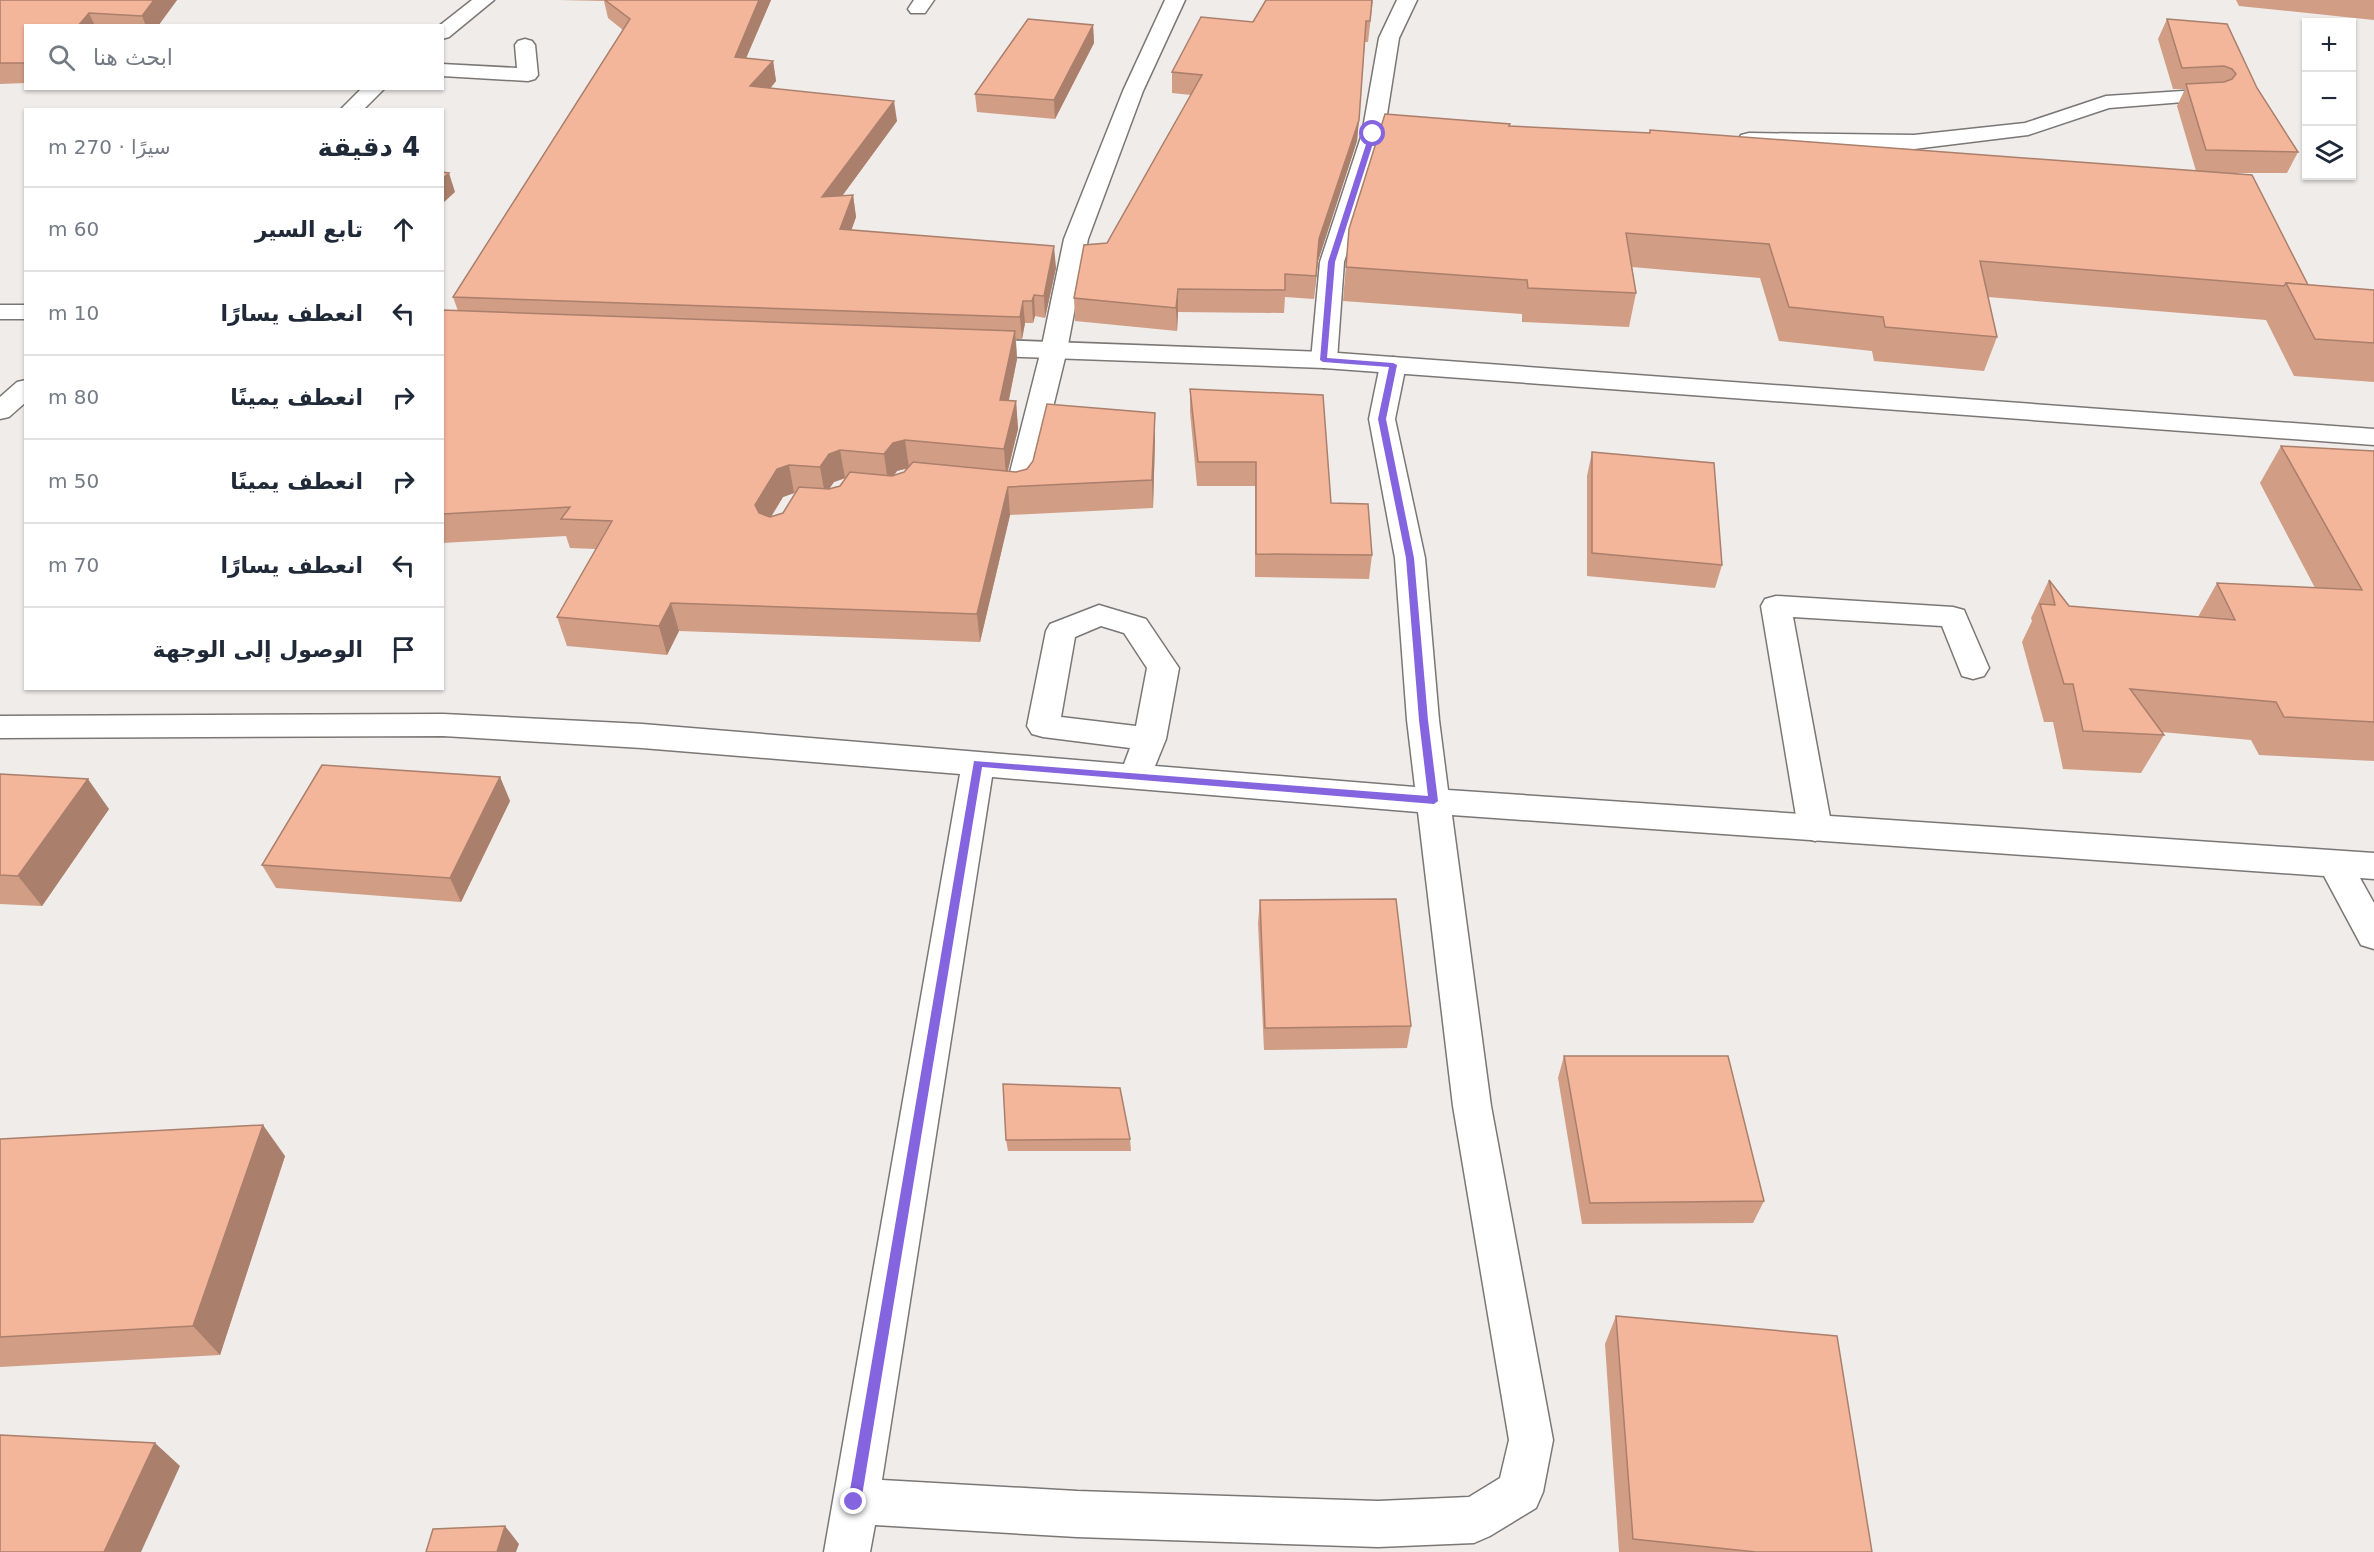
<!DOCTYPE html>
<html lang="ar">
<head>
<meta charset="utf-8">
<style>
  body { margin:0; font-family:"DejaVu Sans",Cairo,sans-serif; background:#f2f2f3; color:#1f2937; direction:rtl }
  .controls { position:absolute; right:18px; top:18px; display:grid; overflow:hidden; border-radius:0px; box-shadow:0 2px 4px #0004 }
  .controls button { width:54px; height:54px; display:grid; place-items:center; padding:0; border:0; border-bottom:2px solid #e0e1e3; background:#fff; color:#1f2937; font:30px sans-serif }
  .stop { position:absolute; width:18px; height:18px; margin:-14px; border:4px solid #8464df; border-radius:50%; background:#fff }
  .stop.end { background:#8464df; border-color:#fff; box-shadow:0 2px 6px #0008 }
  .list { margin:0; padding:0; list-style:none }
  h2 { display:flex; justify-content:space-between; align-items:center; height:78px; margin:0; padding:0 24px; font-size:26px }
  h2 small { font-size:20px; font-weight:400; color:#747a83 }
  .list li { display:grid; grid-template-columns:39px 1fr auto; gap:18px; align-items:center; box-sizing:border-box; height:84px; padding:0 24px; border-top:2px solid #e0e1e3 }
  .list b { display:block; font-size:22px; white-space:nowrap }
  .list em { font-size:20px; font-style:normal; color:#747a83 }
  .icon { flex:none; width:33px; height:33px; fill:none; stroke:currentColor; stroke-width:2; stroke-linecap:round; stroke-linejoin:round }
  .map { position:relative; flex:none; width:2374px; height:1552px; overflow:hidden; direction:ltr }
  .search { position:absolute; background:#fff; box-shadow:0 2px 4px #0004; left:24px; top:24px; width:420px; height:66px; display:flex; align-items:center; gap:15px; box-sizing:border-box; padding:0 21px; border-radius:0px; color:#747a83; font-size:22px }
  .panel { position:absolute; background:#fff; box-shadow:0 2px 4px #0004; left:24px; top:108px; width:420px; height:582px; border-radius:0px; direction:rtl }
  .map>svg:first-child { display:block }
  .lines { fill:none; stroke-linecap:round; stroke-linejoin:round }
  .lane-casing { stroke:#7a7775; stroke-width:3 }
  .street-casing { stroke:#7a7775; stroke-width:3 }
  .secondary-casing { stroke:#7a7775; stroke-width:3 }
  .lane { fill:#fff; fill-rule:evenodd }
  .street { fill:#fff; fill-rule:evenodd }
  .secondary { fill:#fff; fill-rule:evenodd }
  .wall { fill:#d19d85; fill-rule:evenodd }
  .shaded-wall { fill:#aa7f6c }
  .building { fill:#f3b69b; stroke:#aa7f6c; stroke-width:1.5 }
  .route { fill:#8464df }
</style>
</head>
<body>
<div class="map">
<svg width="2374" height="1552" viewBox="0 0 2374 1552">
  <rect width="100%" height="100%" fill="#efece9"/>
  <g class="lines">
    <!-- lane casing -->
    <g class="lane-casing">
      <path id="lane" d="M1776,596L1953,607L1964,610L1989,668L1984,676L1973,679L1962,676L1942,626L1793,617L1832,828L1827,837L1815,841L1803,837L1798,828L1761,606L1765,599Z"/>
    </g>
    <!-- street casing -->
    <g class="street-casing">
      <g id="street">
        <path d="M472,0H494L449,37L442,39V26H439Z"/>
        <path d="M914,0H934L925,13H911L908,9Z"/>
        <path d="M1165,0H1185L1143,91L1088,239L1067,350L1033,489L1029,495L1019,498L983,493L979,487L983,481L993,478L1008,480L1041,350L1064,239L1123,91Z"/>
        <path d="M1397,0H1417L1399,38L1385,127L1425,126L1433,127L1436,132L1433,137L1382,140L1344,262L1337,360L1333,365L1324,368L1315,365L1311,360L1320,262L1362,134L1379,38Z"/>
        <path d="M525,39L532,41L535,45L538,75L535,79L528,81L442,76V64L517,68L515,45L518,41Z"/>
        <path d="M362,88H385L363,110H340Z"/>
        <path d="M2214,89L2221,91L2224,95L2221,99L2109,108L2028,135L1914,149L1749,147L1741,145L1738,140L1741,135L1749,133L1914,135L2025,123L2106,96Z"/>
        <path d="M1393,357L1402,360L1406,365L1395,419L1425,558L1439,720L1448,790L2374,853V879L2360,878L2374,903V949L2361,945L2324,876L1452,815L1491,1106L1553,1440L1543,1492L1536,1508L1490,1536L1474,1543L1378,1547L1077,1537L875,1525L870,1552H824L960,774L642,748L443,736L0,738V716L443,714L642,724L1124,764L1130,748L1043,737L1032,734L1027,726L1046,631L1050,624L1099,605L1146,619L1179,668L1166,739L1155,766L1415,787L1407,720L1395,558L1369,419L1380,365L1384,360ZM1101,626L1124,633L1147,668L1136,726L1061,717L1075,637ZM992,777L1418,812L1453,1106L1509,1440L1500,1478L1469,1497L1378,1501L1077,1491L882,1480Z"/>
        <path d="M26,380V402L9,417L0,419V397L17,382Z"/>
      </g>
    </g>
    <!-- secondary casing -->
    <g class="secondary-casing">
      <g id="secondary">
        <rect x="0" y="305" width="26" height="14"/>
        <path d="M972,339L1324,352L2374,429V445L1324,368L972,355L963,352L959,347L963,342Z"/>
      </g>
    </g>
    <!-- lane -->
    <use href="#lane" class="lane"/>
    <!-- street -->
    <use href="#street" class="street"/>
    <!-- secondary -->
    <use href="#secondary" class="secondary"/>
  </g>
  <!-- wall -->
  <g class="wall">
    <path d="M0,0H177L158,26H26V83L0,84Z"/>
    <path d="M559,0H771L746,58L773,61L776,81L771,88L897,121L842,196L853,195L856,217L851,230L1056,268L1045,318L1035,316L1033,323H1025L1022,339H1016L1017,359L1009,400L1016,401L1018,429L1008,471L1016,472L1155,440L1153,508L1010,515L980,642L679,631L667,655L567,646L557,617L596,549L570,548L566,536L442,543V310L458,311L453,297L623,30L608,18L604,1ZM907,468L904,472L894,476L897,471ZM846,478L840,486L829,489L834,482ZM794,493H796L783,513L771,517L783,497Z"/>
    <path d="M1266,0H1373L1368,42H1365L1357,141L1318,261L1314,299L1285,297L1284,313L1178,312L1177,331L1075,321L1074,298L1107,243L1191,95L1172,93V72L1253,22Z"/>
    <path d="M2236,0H2374V20L2239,6Z"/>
    <path d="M2167,19L2257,88L2298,152L2287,173H2220L2309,285L2374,290V382L2294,376L2266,320L1988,297L1997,337L1984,371L1874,361L1872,351L1779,341L1760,278L1632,267L1636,293L1629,327L1522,322V314L1343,301L1349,229L1509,126L1649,133L1650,130L2196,171L2177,106L2185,89H2173L2158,39Z"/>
    <path d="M1093,25L1094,43L1055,119L977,112L975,94Z"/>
    <path d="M1190,389L1331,503L1372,555L1369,579L1255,577V486H1197L1190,412Z"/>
    <path d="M2281,446L2374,451V761L2259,755L2251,740L2161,732L2164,735L2141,773L2063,769L2053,722H2044L2022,642L2032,621L2031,618L2049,580L2069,606L2198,617L2217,583L2315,588L2260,483Z"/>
    <path d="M1592,452L1722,565L1715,588L1587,576V476Z"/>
    <path d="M0,774L109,809L42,906L0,904Z"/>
    <path d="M500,777L510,801L461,902L276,888L262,865Z"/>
    <path d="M1260,900L1411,1026L1407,1048L1264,1050L1258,923Z"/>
    <path d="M1564,1056L1764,1201L1753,1223L1582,1224L1558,1078Z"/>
    <path d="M0,1139L285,1156L220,1355L0,1367Z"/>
    <path d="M1130,1139L1131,1151H1008L1006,1140Z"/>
    <path d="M1616,1316L1872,1552H1619L1605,1344Z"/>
  </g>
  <!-- shaded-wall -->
  <g class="shaded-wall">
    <path d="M154,0H177L158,26H146L142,16Z"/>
    <path d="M759,0H771L738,77L735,57Z"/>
    <path d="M89,13L95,26H78Z"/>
    <path d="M1093,25L1094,43L1055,119L1054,100Z"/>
    <path d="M773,61L776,81L754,106L750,86Z"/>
    <path d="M894,101L897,121L826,218L822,197Z"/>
    <path d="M1359,120L1357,141L1318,261L1314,299L1319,239Z"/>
    <path d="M449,173L455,192L442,204V179Z"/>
    <path d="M853,195L856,217L844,251L840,229Z"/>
    <path d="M1054,246L1056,268L1045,318L1044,296Z"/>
    <path d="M1178,289V312L1177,331L1176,308Z"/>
    <path d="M1034,295L1035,316L1033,323L1032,301Z"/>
    <path d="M1023,301L1025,323L1022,339L1020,317Z"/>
    <path d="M1015,331L1017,359L1003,428L1000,400Z"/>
    <path d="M1016,401L1018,429L1006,477L1004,449Z"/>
    <path d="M1155,413V440L1153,508L1152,480Z"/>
    <path d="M905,440L909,468L897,471L888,482L884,454L893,443Z"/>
    <path d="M840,450L845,478L834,482L825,495L820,467L829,454Z"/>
    <path d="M789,465L794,493L783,497L761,533L755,505L777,469Z"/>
    <path d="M1008,487L1010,515L980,642L977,614Z"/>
    <path d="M671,603L679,631L667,655L659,626Z"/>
    <path d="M500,777L510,801L461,902L450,878Z"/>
    <path d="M88,779L109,809L42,906L18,876Z"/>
    <path d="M263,1125L285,1156L220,1355L193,1326Z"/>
    <path d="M155,1443L180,1466L141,1552H104Z"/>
    <path d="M505,1526L519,1544L516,1552H497Z"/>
  </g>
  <!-- building -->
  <g class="building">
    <path d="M0,0H154L142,16L89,13L78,26H26V63H0Z"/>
    <path d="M605,0H759L735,57L773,61L750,86L894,101L822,197L853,195L840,229L1054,246L1044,296L1034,295L1032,301H1023L1020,317L453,297L630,19Z"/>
    <path d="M1266,0H1372L1370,21H1366L1359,120L1319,239L1316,276L1285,274V290L1178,289L1176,308L1074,298L1084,245L1107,243L1202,75L1172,72L1201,17L1253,22Z"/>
    <path d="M1028,19L1093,25L1054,100L975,94Z"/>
    <path d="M2167,19L2227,24L2257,88L2298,152L2206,150L2186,84L2224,82L2232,79L2236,74L2232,69L2224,66L2182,68Z"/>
    <path d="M1385,114L1510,124L1509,126L1650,133V130L2252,175L2308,285L2286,283L2284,286L1980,261L1997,337L1885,327L1883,317L1789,307L1769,244L1626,233L1636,293L1528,288L1527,280L1346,267L1349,229Z"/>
    <path d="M442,172L449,173L442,179Z"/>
    <path d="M2286,283L2374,290V343L2315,339Z"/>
    <path d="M442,310L1015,331L1000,400L1016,401L1004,449L905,440L893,443L884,454L840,450L829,454L820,467L789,465L777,469L755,505L759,513L770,517L783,513L799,487L829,489L840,486L850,472L892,476L904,472L913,462L1016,472L1027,469L1033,461L1047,404L1155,413L1152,480L1008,487L977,614L671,603L659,626L557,617L612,521L561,519L570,507L442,514Z"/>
    <path d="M1190,389L1323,395L1331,503L1368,504L1372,555L1256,554V462H1198Z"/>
    <path d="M2281,446L2374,451V722L2284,717L2276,702L2130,689L2164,735L2083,731L2073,684H2064L2040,604L2055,605L2049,580L2069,606L2235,620L2217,583L2362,590Z"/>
    <path d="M1592,452L1714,463L1722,565L1592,553Z"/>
    <path d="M322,765L500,777L450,878L262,865Z"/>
    <path d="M0,774L88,779L18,876L0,875Z"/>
    <path d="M1396,899L1411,1026L1265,1028L1260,900Z"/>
    <path d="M1564,1056H1728L1764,1201L1590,1203Z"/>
    <path d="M1003,1084L1120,1088L1130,1139L1006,1140Z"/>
    <path d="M263,1125L193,1326L0,1337V1139Z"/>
    <path d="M1616,1316L1837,1336L1872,1552H1756L1633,1539Z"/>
    <path d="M0,1435L155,1443L104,1552H0Z"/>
    <path d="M505,1526L497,1552H426L433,1529Z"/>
  </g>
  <!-- route -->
  <path class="route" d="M1370,132L1376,134L1335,262L1327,358L1393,363L1397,365L1386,419L1414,558L1428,720L1438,801L1434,804L982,767L861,1502L859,1506L854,1508L850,1506L848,1502L974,761L1428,796L1419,720L1406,558L1378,419L1389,367L1323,362L1320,360L1328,262Z"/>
</svg>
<div class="controls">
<button>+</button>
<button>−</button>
<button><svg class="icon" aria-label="layers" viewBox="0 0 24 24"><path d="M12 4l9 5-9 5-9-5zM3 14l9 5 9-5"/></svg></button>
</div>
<div class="stop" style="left:1373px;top:134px"></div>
<div class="stop end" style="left:854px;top:1502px"></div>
<div class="search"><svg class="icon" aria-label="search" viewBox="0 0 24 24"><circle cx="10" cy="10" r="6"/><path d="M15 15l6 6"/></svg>ابحث هنا</div>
<section class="panel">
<h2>4 دقيقة<small>سيرًا · 270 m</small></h2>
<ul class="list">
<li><svg class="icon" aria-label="ahead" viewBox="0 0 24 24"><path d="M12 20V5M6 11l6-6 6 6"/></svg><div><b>تابع السير</b></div><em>60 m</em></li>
<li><svg class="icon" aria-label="left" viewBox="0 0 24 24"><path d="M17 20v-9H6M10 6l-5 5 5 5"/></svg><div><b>انعطف يسارًا</b></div><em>10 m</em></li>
<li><svg class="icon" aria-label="right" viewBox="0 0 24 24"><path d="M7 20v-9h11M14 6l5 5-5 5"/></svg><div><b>انعطف يمينًا</b></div><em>80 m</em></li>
<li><svg class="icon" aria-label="right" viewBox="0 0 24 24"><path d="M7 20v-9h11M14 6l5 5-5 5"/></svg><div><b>انعطف يمينًا</b></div><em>50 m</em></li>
<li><svg class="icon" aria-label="left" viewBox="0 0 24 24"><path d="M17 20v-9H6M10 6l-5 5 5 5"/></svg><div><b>انعطف يسارًا</b></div><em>70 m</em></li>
<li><svg class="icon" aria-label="arrive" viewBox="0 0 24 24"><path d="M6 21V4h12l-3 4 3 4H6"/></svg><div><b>الوصول إلى الوجهة</b></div></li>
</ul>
</section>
</div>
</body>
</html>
